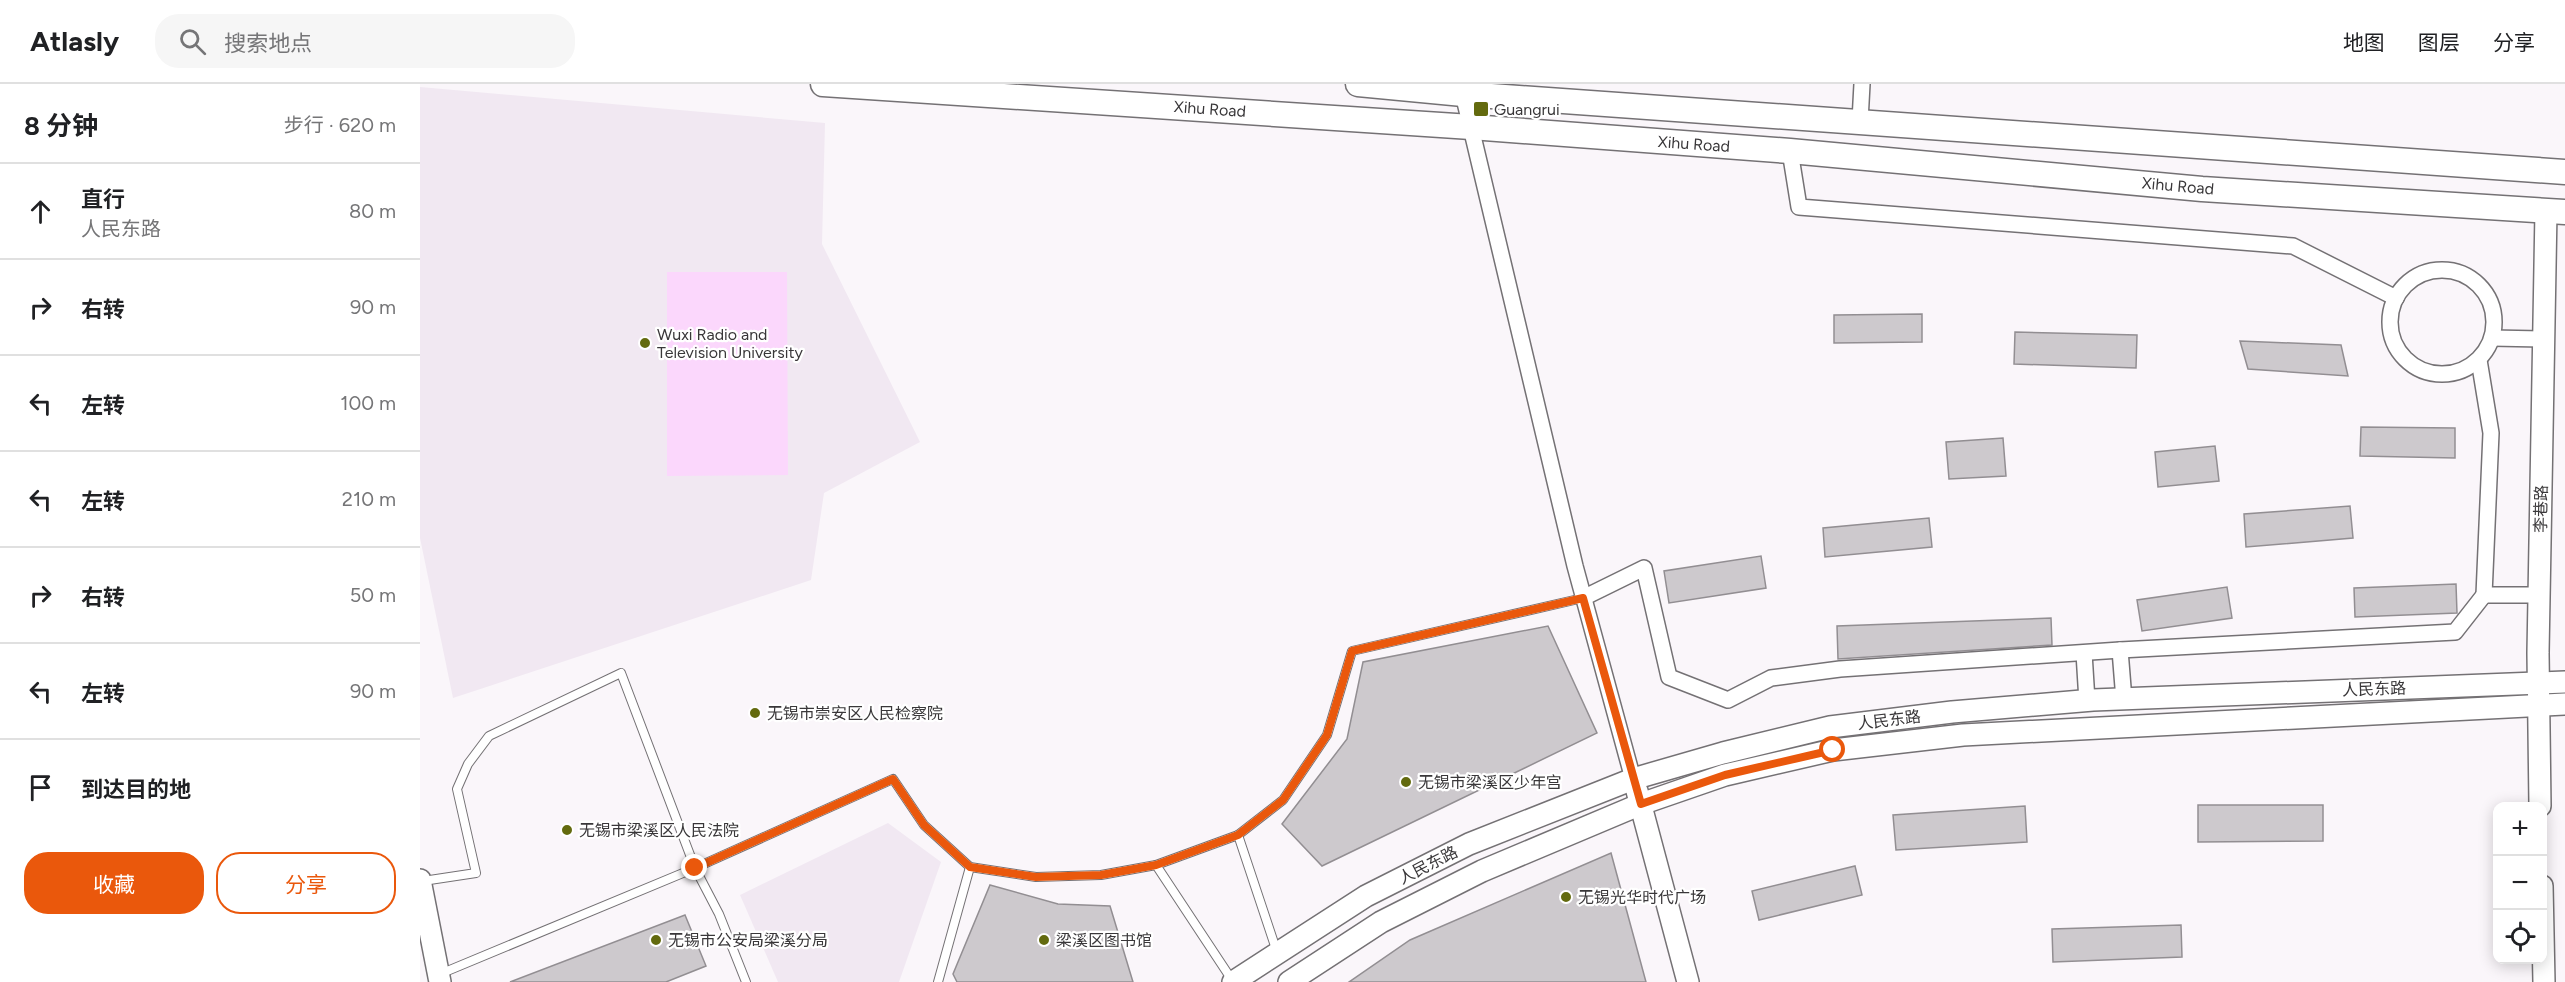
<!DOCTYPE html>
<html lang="zh">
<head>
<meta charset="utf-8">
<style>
  body { margin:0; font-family:Figtree,"Noto Sans SC",sans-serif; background:#f6f6f6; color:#202124 }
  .controls { position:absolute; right:18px; bottom:18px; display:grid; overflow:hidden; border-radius:12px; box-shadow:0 3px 15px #0003 }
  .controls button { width:54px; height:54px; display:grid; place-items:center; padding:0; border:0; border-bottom:2px solid #e0e0e0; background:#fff; color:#202124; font:30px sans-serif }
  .stop { position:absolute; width:18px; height:18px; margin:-14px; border:4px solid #ea580c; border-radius:50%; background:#fff }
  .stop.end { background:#ea580c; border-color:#fff; box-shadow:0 2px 6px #0008 }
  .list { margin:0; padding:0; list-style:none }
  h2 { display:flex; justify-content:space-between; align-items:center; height:78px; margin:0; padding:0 24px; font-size:26px }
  h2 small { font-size:20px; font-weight:400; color:#757577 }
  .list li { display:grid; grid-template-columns:39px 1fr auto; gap:18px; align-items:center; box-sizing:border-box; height:96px; padding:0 24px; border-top:2px solid #e0e0e0 }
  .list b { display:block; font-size:22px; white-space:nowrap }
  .list p { margin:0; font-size:20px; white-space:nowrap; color:#757577 }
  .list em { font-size:20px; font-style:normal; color:#757577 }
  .actions { display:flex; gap:12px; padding:18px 24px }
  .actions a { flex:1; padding:14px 0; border:2px solid #ea580c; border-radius:24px; text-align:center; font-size:21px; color:#ea580c }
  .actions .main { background:#ea580c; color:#fff }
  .icon { flex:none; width:33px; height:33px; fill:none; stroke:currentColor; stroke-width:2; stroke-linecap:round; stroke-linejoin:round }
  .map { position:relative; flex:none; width:2145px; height:898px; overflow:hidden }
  header { display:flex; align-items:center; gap:36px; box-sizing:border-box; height:84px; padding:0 30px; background:#fff; border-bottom:2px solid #e0e0e0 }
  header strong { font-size:28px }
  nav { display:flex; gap:33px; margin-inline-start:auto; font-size:21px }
  .search { width:420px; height:54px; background:#f6f6f6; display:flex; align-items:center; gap:15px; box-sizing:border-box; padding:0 21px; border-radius:24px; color:#757577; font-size:22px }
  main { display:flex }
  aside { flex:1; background:#fff }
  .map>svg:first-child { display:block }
  .built { fill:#f1e8f2 }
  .green { fill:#fbd7fc }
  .building { fill:#cdc9cd; stroke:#928e92; stroke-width:1.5 }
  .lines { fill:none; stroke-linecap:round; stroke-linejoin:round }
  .lane-casing { stroke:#747174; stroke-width:10 }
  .street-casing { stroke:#747174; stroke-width:18 }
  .secondary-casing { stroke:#747174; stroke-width:24 }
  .primary-casing { stroke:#747174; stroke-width:27 }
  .lane { stroke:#fff; stroke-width:8 }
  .street { stroke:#fff; stroke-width:15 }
  .secondary { stroke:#fff; stroke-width:21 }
  .primary { stroke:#fff; stroke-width:24 }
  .route { stroke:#ea580c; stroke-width:8 }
  .poi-dot { fill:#636a0e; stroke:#fff; stroke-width:2 }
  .labels { text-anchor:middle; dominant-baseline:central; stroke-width:4.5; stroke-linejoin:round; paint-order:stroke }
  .street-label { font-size:16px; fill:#393739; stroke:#fff }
  .poi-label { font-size:16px; fill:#393739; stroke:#fff; text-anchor:start }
</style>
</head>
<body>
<header>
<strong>Atlasly</strong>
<div class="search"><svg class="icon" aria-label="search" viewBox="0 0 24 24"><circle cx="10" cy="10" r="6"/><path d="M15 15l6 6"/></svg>搜索地点</div>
<nav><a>地图</a><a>图层</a><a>分享</a></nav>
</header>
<main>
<aside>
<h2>8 分钟<small>步行 · 620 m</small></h2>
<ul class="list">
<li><svg class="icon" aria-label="ahead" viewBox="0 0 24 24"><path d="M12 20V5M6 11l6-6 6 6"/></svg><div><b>直行</b><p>人民东路</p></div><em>80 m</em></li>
<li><svg class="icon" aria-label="right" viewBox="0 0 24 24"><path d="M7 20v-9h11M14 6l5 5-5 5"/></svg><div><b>右转</b></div><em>90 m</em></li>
<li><svg class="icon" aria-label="left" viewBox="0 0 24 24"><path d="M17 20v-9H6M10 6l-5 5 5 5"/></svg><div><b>左转</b></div><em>100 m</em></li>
<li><svg class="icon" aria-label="left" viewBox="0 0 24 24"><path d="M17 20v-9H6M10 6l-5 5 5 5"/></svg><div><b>左转</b></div><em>210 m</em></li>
<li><svg class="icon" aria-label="right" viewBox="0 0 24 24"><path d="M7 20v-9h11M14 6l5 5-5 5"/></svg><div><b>右转</b></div><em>50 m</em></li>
<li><svg class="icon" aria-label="left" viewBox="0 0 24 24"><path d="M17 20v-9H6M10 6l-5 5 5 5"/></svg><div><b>左转</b></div><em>90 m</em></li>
<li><svg class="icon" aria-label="arrive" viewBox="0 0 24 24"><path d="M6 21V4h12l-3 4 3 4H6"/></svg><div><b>到达目的地</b></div></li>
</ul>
<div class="actions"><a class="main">收藏</a><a>分享</a></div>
</aside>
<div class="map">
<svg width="2145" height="898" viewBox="0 0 2145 898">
  <rect width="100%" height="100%" fill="#faf6fa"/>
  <!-- built -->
  <g class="built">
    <path d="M0,3L405,39L402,160L500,358L404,409L391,496L33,614L0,454Z"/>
    <path d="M468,739L521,778L479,898H358L320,811Z"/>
  </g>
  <!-- green -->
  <path class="green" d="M247,188H367L368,391L247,392Z"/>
  <!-- building -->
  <g class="building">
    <path d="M1502,230V258L1414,259V231Z"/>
    <path d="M1595,248L1717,251L1716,284L1594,280Z"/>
    <path d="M1820,257L1921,261L1928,292L1828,285Z"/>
    <path d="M1941,343L2035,344V374L1940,372Z"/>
    <path d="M1583,354L1586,392L1529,395L1526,358Z"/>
    <path d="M1795,362L1799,397L1738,403L1735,368Z"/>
    <path d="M1930,422L1933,454L1826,463L1824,430Z"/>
    <path d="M1509,434L1512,463L1405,473L1403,444Z"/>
    <path d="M1341,472L1346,504L1249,519L1244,487Z"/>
    <path d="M2036,500L2037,529L1935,533L1934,504Z"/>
    <path d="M1807,503L1812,534L1722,547L1717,516Z"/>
    <path d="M1631,534L1632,561L1418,575L1417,542Z"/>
    <path d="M1128,542L1177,649L902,782L862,740L927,655L943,578Z"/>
    <path d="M1778,721H1903V757L1778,758Z"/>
    <path d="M1605,722L1607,758L1476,766L1473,731Z"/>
    <path d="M1191,769L1226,898H929L990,856Z"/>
    <path d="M1435,782L1442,811L1339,836L1332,807Z"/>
    <path d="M570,801L638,820L690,822L713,898H537L533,890Z"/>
    <path d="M265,831L286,882L246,898H90Z"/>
    <path d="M1761,841L1762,873L1633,878L1632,845Z"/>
  </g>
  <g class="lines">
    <!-- lane casing -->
    <g class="lane-casing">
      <g id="lane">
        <path d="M818,751L863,716L907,651L932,567L1163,514"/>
        <path d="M736,781L818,751L857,868"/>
        <path d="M3,797L56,789L37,705L48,680L69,652L201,589L275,784L473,695L504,741L550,783L616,793L681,791L736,781L812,896"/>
        <path d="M20,890L275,784L299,830L326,898"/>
        <path d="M518,898L550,783"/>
      </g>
    </g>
    <!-- street casing -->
    <g class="street-casing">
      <g id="street">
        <path d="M1043,10L1155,482L1213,695"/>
        <path d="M1440,37L1442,0"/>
        <path d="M1370,67L1379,123L1873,162L1976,214"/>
        <circle cx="2022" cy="238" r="52"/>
        <path d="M2072,254L2124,255"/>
        <path d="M2059,276L2071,349L2064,511H2119"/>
        <path d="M1163,514L1224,484L1249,593L1308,616L1351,594L1420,585L1700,566L2035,548L2064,511"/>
        <path d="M1700,566L1704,616"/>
        <path d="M1664,569L1667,617"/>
      </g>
    </g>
    <!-- secondary casing -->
    <g class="secondary-casing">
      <g id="secondary">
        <path d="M1217,707L1268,898"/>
        <path d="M2120,722L2118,569L2126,127"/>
        <path d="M0,796L20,898"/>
        <path d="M2122,802L2124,898"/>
        <path d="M813,898L946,812L1049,760L1213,695L1303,669L1410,643L1532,628L1673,616L2145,598"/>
        <path d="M869,898L961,838L1062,787L1221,720L1305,691L1413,666L1543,651L2145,620"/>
      </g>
    </g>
    <!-- primary casing -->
    <g class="primary-casing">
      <g id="primary">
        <path d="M403,0L1051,43L1370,67L1782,105L2145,128"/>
        <path d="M938,0L1043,10L2145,88"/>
      </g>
    </g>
    <!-- lane -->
    <use href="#lane" class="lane"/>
    <!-- street -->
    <use href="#street" class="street"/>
    <!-- secondary -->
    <use href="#secondary" class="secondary"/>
    <!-- primary -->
    <use href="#primary" class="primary"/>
  </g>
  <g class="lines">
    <!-- route -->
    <path class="route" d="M275,784L473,695L504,741L550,783L616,793L681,791L736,781L818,751L863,716L907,651L932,567L1163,514L1221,720L1305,691L1413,666"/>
  </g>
  <!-- markers -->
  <g class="poi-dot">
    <rect x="1053" y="17" width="16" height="16" rx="3"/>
    <circle cx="225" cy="259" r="6"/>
    <circle cx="335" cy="629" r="6"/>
    <circle cx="986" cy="698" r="6"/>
    <circle cx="147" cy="746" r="6"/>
    <circle cx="1146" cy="813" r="6"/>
    <circle cx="236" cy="856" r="6"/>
    <circle cx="624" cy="856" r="6"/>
  </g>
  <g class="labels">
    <!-- street labels -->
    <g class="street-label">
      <text transform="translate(790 25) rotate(4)">Xihu Road</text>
      <text transform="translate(1274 60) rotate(4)">Xihu Road</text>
      <text transform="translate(1758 102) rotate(5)">Xihu Road</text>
      <text transform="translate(2121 425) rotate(-89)">李巷路</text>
      <text transform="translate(1954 605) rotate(-2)">人民东路</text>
      <text transform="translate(1469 636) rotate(-7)">人民东路</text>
      <text transform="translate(1008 781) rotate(-27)">人民东路</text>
    </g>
    <!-- poi labels -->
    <g class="poi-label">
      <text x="1074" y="25">Guangrui</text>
      <text x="237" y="250">Wuxi Radio and<tspan x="237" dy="18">Television University</tspan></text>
      <text x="347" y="629">无锡市崇安区人民检察院</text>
      <text x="998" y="698">无锡市梁溪区少年宫</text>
      <text x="159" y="746">无锡市梁溪区人民法院</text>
      <text x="1158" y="813">无锡光华时代广场</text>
      <text x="248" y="856">无锡市公安局梁溪分局</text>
      <text x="636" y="856">梁溪区图书馆</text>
    </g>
  </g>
</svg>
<div class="controls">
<button>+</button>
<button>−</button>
<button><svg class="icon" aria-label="locate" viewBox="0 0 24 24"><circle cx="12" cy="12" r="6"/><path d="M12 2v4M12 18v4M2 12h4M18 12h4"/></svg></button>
</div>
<div class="stop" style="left:1413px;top:666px"></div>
<div class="stop end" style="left:275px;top:784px"></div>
</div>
</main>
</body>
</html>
